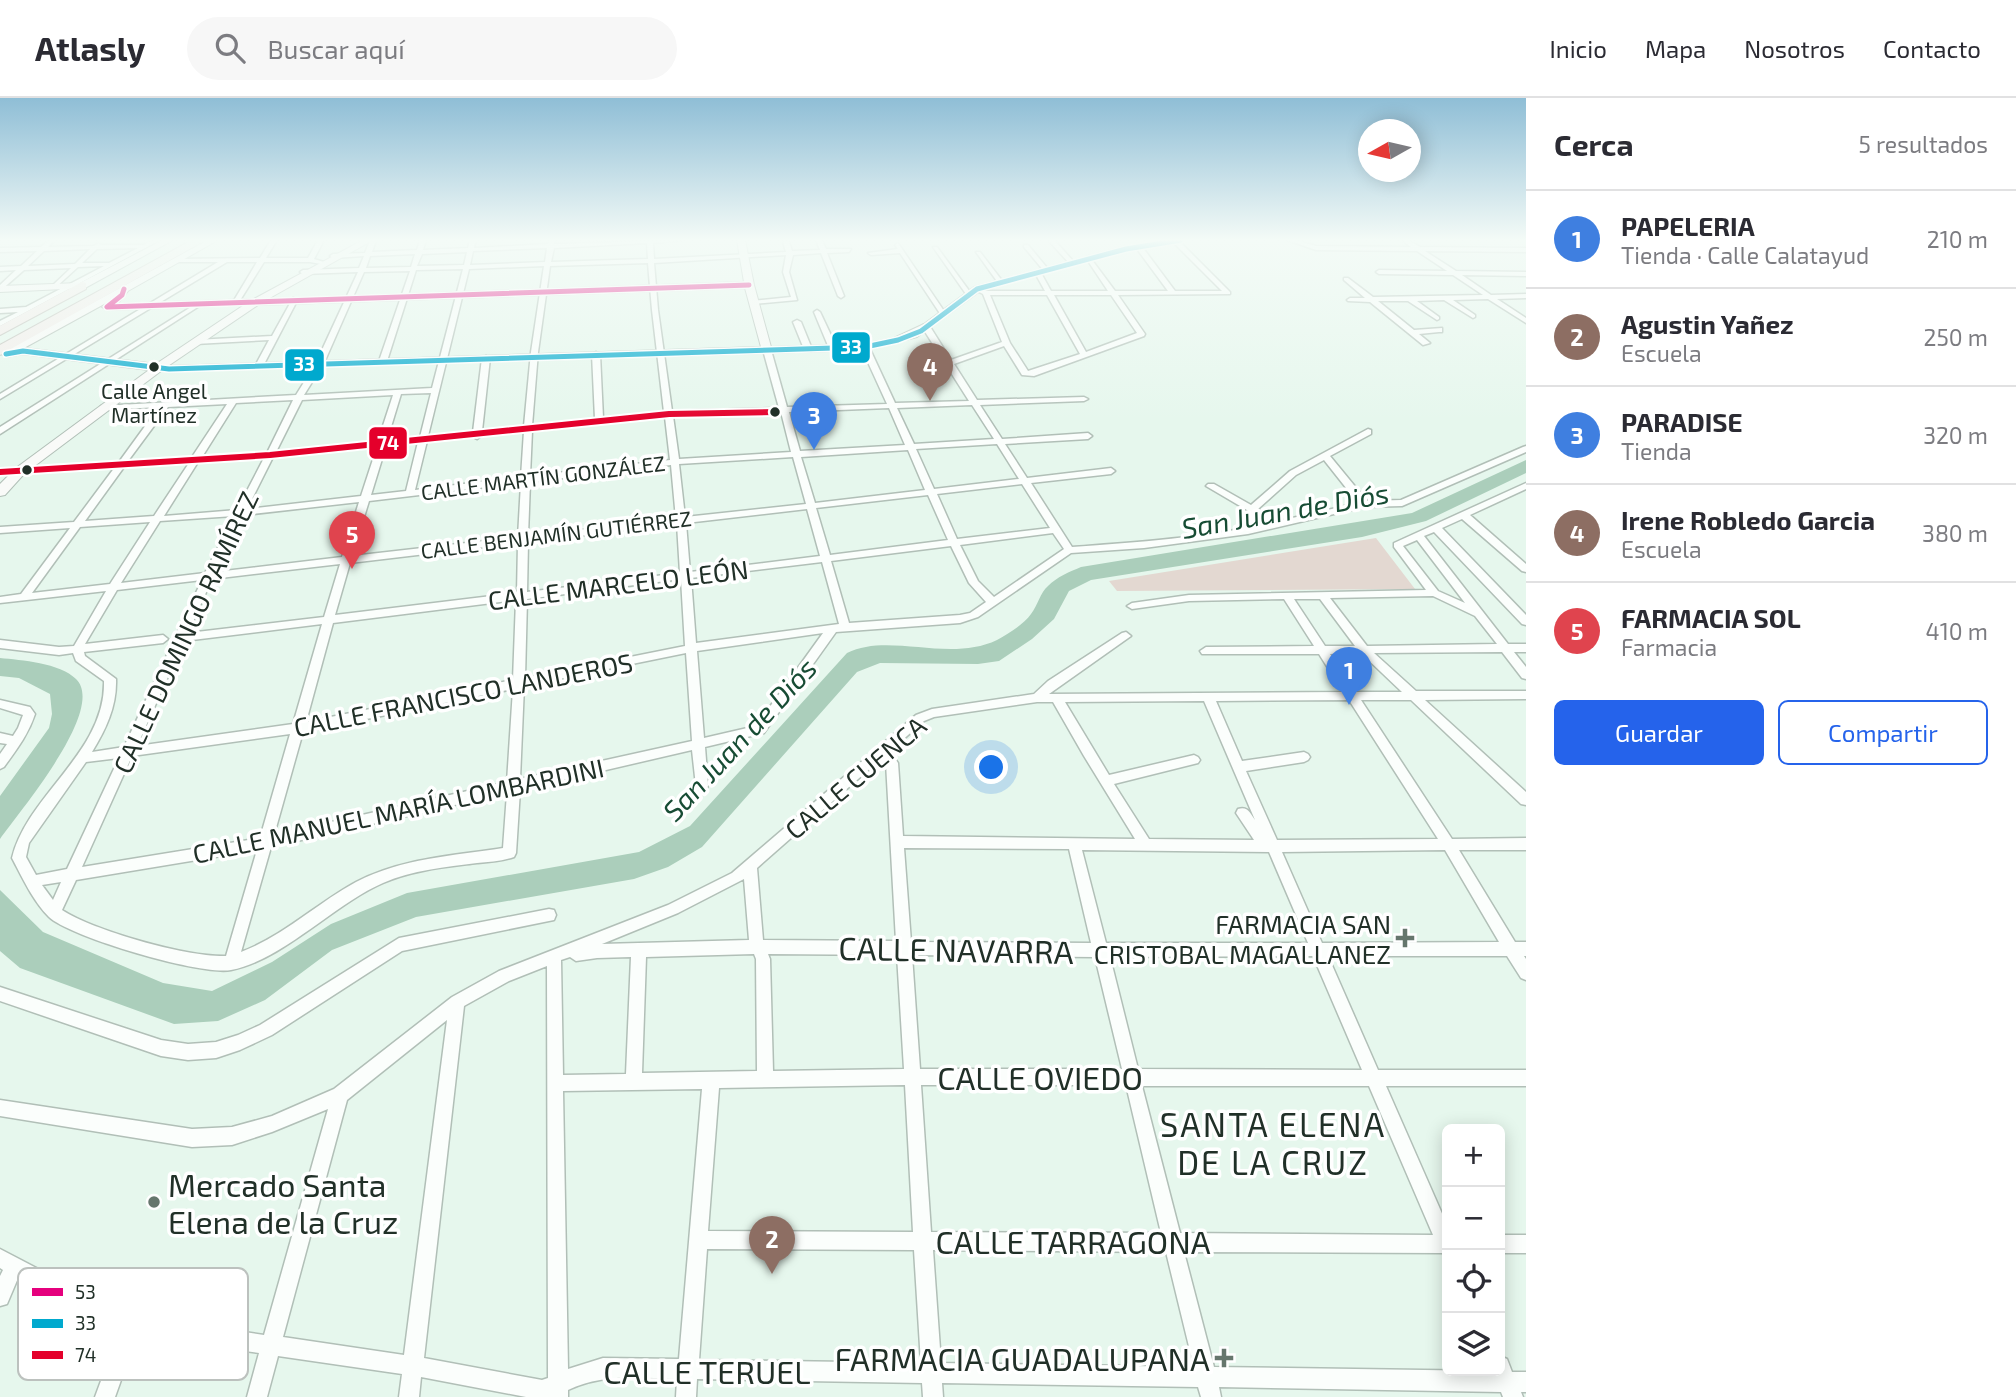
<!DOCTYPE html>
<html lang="es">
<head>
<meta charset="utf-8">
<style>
  body { margin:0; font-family:"Exo 2",sans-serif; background:#f7f7f7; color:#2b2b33 }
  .controls { position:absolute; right:21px; bottom:21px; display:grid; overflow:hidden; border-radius:10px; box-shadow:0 4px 18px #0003 }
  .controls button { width:63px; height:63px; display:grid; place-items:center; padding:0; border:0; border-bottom:2px solid #e1e1e2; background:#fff; color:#2b2b33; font:35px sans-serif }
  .compass { position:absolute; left:1358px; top:21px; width:63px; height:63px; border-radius:50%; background:#fff; box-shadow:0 4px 18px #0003; rotate:262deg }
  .you { position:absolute; left:992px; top:670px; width:24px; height:24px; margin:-18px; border:5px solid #fff; border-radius:50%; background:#1a73e8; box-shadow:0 0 0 10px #1a73e833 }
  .badge { display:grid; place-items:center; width:46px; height:46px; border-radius:50%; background:#2563eb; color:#fff; font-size:23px; font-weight:700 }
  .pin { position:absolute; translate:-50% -58px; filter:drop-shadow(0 2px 4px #0008) }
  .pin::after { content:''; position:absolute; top:37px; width:24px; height:21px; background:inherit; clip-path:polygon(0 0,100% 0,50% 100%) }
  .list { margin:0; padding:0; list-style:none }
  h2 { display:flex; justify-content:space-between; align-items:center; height:91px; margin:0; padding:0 28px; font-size:30px }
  h2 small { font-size:23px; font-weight:400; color:#7c7c81 }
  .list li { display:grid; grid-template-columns:46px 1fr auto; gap:21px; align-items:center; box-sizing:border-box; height:98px; padding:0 28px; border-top:2px solid #e1e1e2 }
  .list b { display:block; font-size:26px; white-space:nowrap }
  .list p { margin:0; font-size:23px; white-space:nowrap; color:#7c7c81 }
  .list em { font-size:23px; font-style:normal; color:#7c7c81 }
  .actions { display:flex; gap:14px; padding:21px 28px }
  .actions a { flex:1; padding:16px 0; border:2px solid #2563eb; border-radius:10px; text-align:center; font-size:24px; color:#2563eb }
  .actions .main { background:#2563eb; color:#fff }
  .icon { flex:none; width:38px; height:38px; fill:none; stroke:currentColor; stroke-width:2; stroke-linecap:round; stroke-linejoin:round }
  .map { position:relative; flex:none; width:1526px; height:1299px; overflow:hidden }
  header { display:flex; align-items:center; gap:42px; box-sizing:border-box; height:98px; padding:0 35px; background:#fff; border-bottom:2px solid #e1e1e2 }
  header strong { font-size:33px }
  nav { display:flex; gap:38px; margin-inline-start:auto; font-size:24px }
  .search { width:490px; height:63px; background:#f7f7f7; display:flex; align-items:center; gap:18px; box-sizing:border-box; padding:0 24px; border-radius:38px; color:#7c7c81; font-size:26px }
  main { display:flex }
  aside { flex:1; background:#fff }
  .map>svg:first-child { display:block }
  .green { fill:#e3d8d1 }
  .water { fill:#abcebb }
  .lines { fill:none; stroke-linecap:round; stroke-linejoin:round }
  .street-casing { stroke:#b1bfb7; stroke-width:3 }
  .secondary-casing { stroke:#b1bfb7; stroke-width:2 }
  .highway-casing { stroke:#c1c2bc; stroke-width:2 }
  .street { fill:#fbfefc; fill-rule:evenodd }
  .secondary { fill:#f9faf8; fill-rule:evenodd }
  .highway { fill:#f3eeeb; fill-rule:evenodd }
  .bus-1-casing { stroke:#fff; stroke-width:8 }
  .bus-2-casing { stroke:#fff; stroke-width:8 }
  .bus-3-casing { stroke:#fff; stroke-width:10 }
  .bus-1 { stroke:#e5007d; stroke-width:5 }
  .bus-2 { stroke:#00a9ce; stroke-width:5 }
  .bus-3 { stroke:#e4002b; stroke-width:6 }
  .bus-dot { fill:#213028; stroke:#fff; stroke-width:2.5 }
  .poi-dot { fill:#66766d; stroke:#fff; stroke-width:2.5 }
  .labels { text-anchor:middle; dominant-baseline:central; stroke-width:7; stroke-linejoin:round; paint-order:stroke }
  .far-bus-label { font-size:21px; fill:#213028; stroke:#fff }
  .far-street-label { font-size:21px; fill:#213028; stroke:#fff }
  .street-label { font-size:26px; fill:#213028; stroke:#fff }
  .poi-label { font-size:26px; fill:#213028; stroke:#fff; text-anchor:end }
  .water-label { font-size:28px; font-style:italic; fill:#174c34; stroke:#fff }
  .near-street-label { font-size:32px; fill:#213028; stroke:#fff }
  .near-poi-label { font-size:32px; fill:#213028; stroke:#fff; text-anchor:start }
  .near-neighbourhood-label { font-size:33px; letter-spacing:2px; fill:#213028; stroke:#fff }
  .key { fill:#fff; stroke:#bcc1be; stroke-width:2 }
  .key-label { font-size:19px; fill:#213028 }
  .line-badge { stroke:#fff; stroke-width:2.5 }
  .badge-label { font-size:19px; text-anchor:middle; font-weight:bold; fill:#fff }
</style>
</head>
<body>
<header>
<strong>Atlasly</strong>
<div class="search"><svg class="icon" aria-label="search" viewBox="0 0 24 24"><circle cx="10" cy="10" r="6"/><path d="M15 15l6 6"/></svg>Buscar aquí</div>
<nav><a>Inicio</a><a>Mapa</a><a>Nosotros</a><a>Contacto</a></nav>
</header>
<main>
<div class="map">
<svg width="1526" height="1299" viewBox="0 0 1526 1299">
  <rect width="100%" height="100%" fill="#e6f7ed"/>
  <!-- green -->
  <path class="green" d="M1376,440L1415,491L1117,493L1109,483Z"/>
  <!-- water -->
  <g class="water">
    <path d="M1526,362V375L1426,423L1362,439L1091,482L1069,493L1054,521L1032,541L999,563L978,566L880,565L857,574L702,749L668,769L634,781L416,819L332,852L265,902L218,923L174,926L20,870L0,853V792L43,834L163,885L212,893L272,864L331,826L407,795L639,754L690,728L847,555C889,534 949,565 997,542C1008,536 1024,526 1031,516C1038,507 1040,495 1048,488C1057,479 1069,474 1081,469L1412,415Z"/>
    <path d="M0,560C21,562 60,565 76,581C107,611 19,714 0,741V698L49,630L52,616L50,596L19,580L0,578Z"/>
  </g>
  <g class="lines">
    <!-- street casing -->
    <g class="street-casing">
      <g id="street">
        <path d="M49,142H55L48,149L94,148L98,145L101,147H143L153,142H160L0,228V223L18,214L0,215V211L26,209L104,168L78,169L55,190L52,188L53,187L71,170L24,172L0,193V187L16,172L0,173V169L21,168L37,153L0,154V150L41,149ZM138,150L109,165H82L97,151ZM90,151L75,166L28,168L44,153Z"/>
        <path d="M271,142H277L266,160H308L318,142H324L314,161L324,164L321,166L310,164H264L239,204L236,206L233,204L257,164H227L0,301V296L218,164H176L174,161L260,160Z"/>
        <path d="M370,142H376L372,154L417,152L420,142H426L423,152L468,150L470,142H476L474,150L548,146L549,142H555L554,146L683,142L653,145L654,161L786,154L783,144L786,142L789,144L792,153L820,152L816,142H822L826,151H851L849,154L827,155L844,198L841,200L838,198L821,155L793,157L789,174L797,202L754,206L752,205V203L791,199L783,174L786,157L654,165L658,212L672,313L779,310L763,252L767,250L771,252L787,309L887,306L861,249L865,247L869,249L895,305L969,303L922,229L923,227H929L951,262L1002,244L983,196L975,192V190L987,193H1045L1035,175L1038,173L1041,175L1051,193H1108L1086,160L1089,158L1115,193H1168L1137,151L1130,150L1173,142H1184L1180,144L1230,194V196L1118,197L1145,236L1144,238L1034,278L1022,277L1004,248L954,266L977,302L1084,299L1088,301L1084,303L980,307L1002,341L1088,335L1092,338L1088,341L1005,346L1027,380L1111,370L1115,373L1111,376L1031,385L1072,449C1138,444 1205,440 1269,425L1206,388L1208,386H1214L1251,407L1290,373L1368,331L1371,332V336L1330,358L1367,403L1401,402L1523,349L1526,348V354L1402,408L1364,409L1248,436L1144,450L1071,455L978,519L960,525L836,534L764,635L705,649L708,688L706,692H698L696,688L692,652L520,692L516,755L514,759C502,763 489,764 477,765C446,769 412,772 383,785C334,806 283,862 231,872C202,878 70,839 49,819C33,803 22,779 12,760C27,697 106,654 104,583L76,563L73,555L59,557L0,550V542L59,549L74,548L106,493L0,505V499L21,496L70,430L0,435V429L74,424L115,369L0,377V371L119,364L159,309L104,312L100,310L101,308L296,297L316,265L358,174L303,176L300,174L303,172L359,170L364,158L333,160L330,158L333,156L365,155ZM647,145L648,161L551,164L554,150ZM1174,145L1222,193H1175L1143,150ZM547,150L545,164L470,167L473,153ZM467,154L464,167L417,168L422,156ZM415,156L411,169L366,170L370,158ZM648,165L652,212L664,314L603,320L600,256L596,254L592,256L595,321L532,328L538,254L550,168ZM544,168L531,254L524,328L482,333L490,260L486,258L482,260L473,334L428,338L469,171ZM463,171L432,290L304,297L324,265L364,174L410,173L379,263L383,265L387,263L416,172ZM990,197H1047L1080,256L1028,273L1010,245ZM1054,197H1111L1137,235L1086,254ZM431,295L420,339L387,342L401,296ZM393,297L378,343L276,354L302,302ZM293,302L267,355L202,359L236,305ZM227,306L192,359L128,363L168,309ZM972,307L994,341L914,346L897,310ZM889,310L905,347L800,353L789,314ZM781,314L791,354L679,361L673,318ZM665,319L670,362L530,378L532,333ZM524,333L521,379L415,392L427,343L473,339L477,341L481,338ZM418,344L406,393L371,397L386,348ZM997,346L1019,381L934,391L916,351ZM377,349L361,398L247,411L273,359ZM908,352L925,392L815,405L801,359ZM793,359L806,406L685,419L679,366ZM264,360L237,412L164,418L198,364ZM1324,362L1358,405L1279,423L1258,411L1296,377ZM189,365L154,418L85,423L124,369ZM671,367L676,421L528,438L530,384ZM521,385L518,439L352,458L369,403ZM1022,386L1050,430L957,441L937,396ZM928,397L948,442L830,457L816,410ZM359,404L342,459L216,474L244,417ZM807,411L820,458L690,474L686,425ZM234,418L205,475L121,485L160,423ZM150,424L110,486L32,495L80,429ZM677,426L680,475L527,494L528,444ZM1053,435L1064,451L994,499L978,483L960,447ZM518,445L517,495L335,517L350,465ZM951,448L969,485L986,504L970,515L960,517L849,525L831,463ZM822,464L839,526L696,545L691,480ZM340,466L324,519L188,535L212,481ZM681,481L685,548L525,580L527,501ZM202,482L124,649L92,654C106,631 117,608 116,581L85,558L84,554L163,545L168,541L163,537L85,546L117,492ZM516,502L513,582L306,624L333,525ZM322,526L293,626L137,648L184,543ZM823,535L756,628L704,640L697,553ZM686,555L692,643L520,681L524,588ZM513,591L507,684L274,737L303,634ZM290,636L260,740L82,769L132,658ZM119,660L67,771L36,777L26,759L29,745L86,664ZM507,695L503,750C453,758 402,760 356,784C317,805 284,838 241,854L271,749ZM257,752L226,858C186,859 95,833 62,812L76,782ZM61,784L53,802L42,787Z"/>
        <path d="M1048,142H1054L1074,164V166H1070Z"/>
        <path d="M1287,142H1295L1316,148L1411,149L1402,142H1408L1420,149L1526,150V154L1425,153L1456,173L1526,174V178L1462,177L1491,197L1526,196V200L1497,201L1526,220V225L1488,201L1453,202L1475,217V219L1473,220L1444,202L1417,203L1439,219V221L1437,222L1408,203H1378L1414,232L1442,230V234H1439L1419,236L1430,245L1423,247L1370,204L1348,203L1347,202L1350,200H1365L1344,182V180H1348L1373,199L1483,197L1453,177L1379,176L1376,174L1379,172L1447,173L1417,153L1316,152Z"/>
        <path d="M898,145L946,216L945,217H941L900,155L871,157L868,155L898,151L895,147Z"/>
        <path d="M1024,147H1028L1048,171V173H1044L1024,149Z"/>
        <path d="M933,149H937L970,194V196H966Z"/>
        <path d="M976,154H980L1003,184V186H999Z"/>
        <path d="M293,200L298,201L262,270L255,268L269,242L195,246L191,244L195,242L272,238Z"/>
        <path d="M199,204L204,205L0,336V329Z"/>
        <path d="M817,212L820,214L837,250L836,252L829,250L814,214Z"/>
        <path d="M797,222L801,224L812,251L811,253L804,251L793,224Z"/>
        <path d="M1526,385V391L1470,417L1526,466V474L1522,473L1462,421L1442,430L1526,517V527L1522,526L1434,434L1424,438L1508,546H1526V554H1514L1526,569V581L1522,580L1502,554L1374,555L1416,593H1526V601L1425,602L1526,694V707L1521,706L1411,602H1361L1452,741L1526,740V752H1459L1515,844H1526V858H1524L1526,861V882L1521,880L1507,858H1328L1378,972H1526V988H1386L1447,1127V1157L1442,1155L1184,1154L1214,1269L1492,1273H1500V1258L1507,1261L1512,1274H1526V1294H1521L1523,1299H1503L1501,1294L1219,1289L1221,1299H1201L1198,1289L942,1285L943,1299H923L922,1285L697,1281L696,1299H676L677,1281C639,1280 604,1275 568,1292V1299H526L421,1279L419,1299H399L402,1276L278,1258L267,1299H247L259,1255L186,1245L136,1240L115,1299H95L119,1234L18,1180L7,1206L0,1208V1178L3,1172L0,1170V1151L132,1220L186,1225L264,1237L328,1011L272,1034L232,1047L192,1049L0,1018V1002L192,1031L232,1029L272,1018L334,991L452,899L499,873L668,807L732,775L916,617L932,611L1034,596L1048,583L1122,535L1126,534L1131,538L1049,596L1343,594L1319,556H1202L1200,553L1206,549L1314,548L1284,501L1189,503L1132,511L1127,508L1132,505L1189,497L1426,492L1394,449V445ZM1417,442L1465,505L1438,493L1403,448ZM1433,498L1475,518L1497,546L1367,548L1330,500ZM1294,501H1320L1355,548H1325ZM1361,555L1402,594H1355L1330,556ZM1349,602L1438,741L1277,742L1246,673L1304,664L1308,662L1310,659L1308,656L1304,654L1242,663L1216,603ZM1204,603L1255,722C1250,715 1248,708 1238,711L1236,715L1254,742L1149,741L1114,686L1198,665L1200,662L1198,659L1194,657L1109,677L1065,604ZM1037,604H1053L1084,658L1135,741L903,738L898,665L896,662H888L886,665L896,843L763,842L757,770L924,623L934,619ZM904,750L1069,751L1091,845L911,844ZM1082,752L1269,754L1308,845H1106ZM1445,752L1499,844L1322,845L1282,754ZM744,781L749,842L602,846L678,815ZM754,856L756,861L757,973L642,975L646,859ZM768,856L897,857L904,971L773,973L770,861ZM912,857L1095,859L1122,971H920ZM1313,858L1362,972L1138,971L1110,859ZM570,859L576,863L597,860L631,859L626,976L563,977L561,862ZM547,868L548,1280L542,1282L424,1260L464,908L509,883ZM447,922L404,1257L283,1239L347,1002ZM905,987L913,1134L708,1133L719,990ZM921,987H1126L1161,1135L931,1134ZM1142,988H1369L1433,1137L1180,1135ZM702,991L679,1261L603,1260L568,1271L563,993ZM707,1151L914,1152L921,1265L699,1262ZM933,1152L1166,1154L1194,1269L941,1265Z"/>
        <path d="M0,602L30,609L35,616C28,637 17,651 4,669L0,671V656L7,646L0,645V635L13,638L18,630L23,617L0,610Z"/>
        <path d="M549,811L554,812L556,817L554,822L549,823L402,853L272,937L240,952L216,960L188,962L161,958L0,903V889L161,942L188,946L216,944L238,937L260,927L399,840Z"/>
        <rect x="1500" y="1137" width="26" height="18"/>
      </g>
    </g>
    <!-- secondary casing -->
    <g class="secondary-casing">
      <g id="secondary">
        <path d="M163,142H173L85,190L0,194V188L80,185Z"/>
        <path d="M208,142H218L128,193L117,206L254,201L363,142H373L268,201L744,184L737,142H745L754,187L771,249L865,246L894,240L924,226L974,189L1126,148L1130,151L980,193L917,239L865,252L161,273L24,376L5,397L0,398V386L16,370L149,272L23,256L6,259L1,256L2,254ZM745,190L761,249L168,268L258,207ZM106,205L102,209L107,212L244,207L156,266L24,250Z"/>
      </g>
    </g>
    <!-- highway casing -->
    <g class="highway-casing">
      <g id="highway">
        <path d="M192,142H206L0,257V247Z"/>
        <path d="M82,184L86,185V191L0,237V228Z"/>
      </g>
    </g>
    <!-- street -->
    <use href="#street" class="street"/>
    <!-- secondary -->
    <use href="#secondary" class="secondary"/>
    <!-- highway -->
    <use href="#highway" class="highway"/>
    <!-- bus-1 casing -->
    <g class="bus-1-casing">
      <path id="bus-1" d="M124,191L122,197L107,209L749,187"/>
    </g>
    <!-- bus-2 casing -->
    <g class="bus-2-casing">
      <path id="bus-2" d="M6,256L23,253L169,271L865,249L898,242L921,233L977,191L1126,151L1181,142"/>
    </g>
    <!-- bus-3 casing -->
    <g class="bus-3-casing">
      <path id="bus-3" d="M0,374L270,357L669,316L775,314"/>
    </g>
    <!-- bus-1 -->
    <use href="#bus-1" class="bus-1"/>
    <!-- bus-2 -->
    <use href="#bus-2" class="bus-2"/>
    <!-- bus-3 -->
    <use href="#bus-3" class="bus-3"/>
  </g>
  <!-- sky -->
  <linearGradient id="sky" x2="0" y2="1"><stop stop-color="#8fbed6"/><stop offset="0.44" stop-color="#f4fbf7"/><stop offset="1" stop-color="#f4fbf7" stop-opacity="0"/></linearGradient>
  <rect width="1526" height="323" fill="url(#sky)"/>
  <!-- markers -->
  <g class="bus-dot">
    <circle cx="154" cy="269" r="6"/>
    <circle cx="775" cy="314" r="6"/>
    <circle cx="27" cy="372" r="6"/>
  </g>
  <g class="poi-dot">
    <path d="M1401.5 829.5h7v7h7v7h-7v7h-7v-7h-7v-7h7z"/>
    <circle cx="154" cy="1104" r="7"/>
    <path d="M1220.5 1249.5h7v7h7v7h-7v7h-7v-7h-7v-7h7z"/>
  </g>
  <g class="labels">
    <!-- far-bus labels -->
    <g class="far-bus-label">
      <text x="154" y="292">Calle Angel<tspan x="154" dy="24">Martínez</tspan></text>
    </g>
    <!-- far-street labels -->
    <g class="far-street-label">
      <text transform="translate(543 379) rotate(-7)">CALLE MARTÍN GONZÁLEZ</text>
      <text transform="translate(556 436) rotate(-7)">CALLE BENJAMÍN GUTIÉRREZ</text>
    </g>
    <!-- street labels -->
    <g class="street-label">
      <text transform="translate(618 486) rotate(-7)">CALLE MARCELO LEÓN</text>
      <text transform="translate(185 534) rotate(-65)">CALLE DOMINGO RAMÍREZ</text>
      <text transform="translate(463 596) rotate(-11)">CALLE FRANCISCO LANDEROS</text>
      <text transform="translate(855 679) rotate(-40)">CALLE CUENCA</text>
      <text transform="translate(398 712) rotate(-12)">CALLE MANUEL MARÍA LOMBARDINI</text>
    </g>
    <!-- poi labels -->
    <g class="poi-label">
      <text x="1391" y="825">FARMACIA SAN<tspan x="1391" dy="30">CRISTOBAL MAGALLANEZ</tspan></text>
    </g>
    <!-- water labels -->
    <g class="water-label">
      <text transform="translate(1285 412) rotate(-10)">San Juan de Diós</text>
      <text transform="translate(739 641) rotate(-47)">San Juan de Diós</text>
    </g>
    <!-- near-street labels -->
    <g class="near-street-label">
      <text transform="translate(956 851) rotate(1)">CALLE NAVARRA</text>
      <text x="1040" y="979">CALLE OVIEDO</text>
      <text x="1073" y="1143">CALLE TARRAGONA</text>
      <text x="707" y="1273">CALLE TERUEL</text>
    </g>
    <!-- near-poi labels -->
    <g class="near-poi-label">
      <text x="168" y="1086">Mercado Santa<tspan x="168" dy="37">Elena de la Cruz</tspan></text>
      <text x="1210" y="1260" text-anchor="end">FARMACIA GUADALUPANA</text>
    </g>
    <!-- near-neighbourhood labels -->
    <g class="near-neighbourhood-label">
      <text x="1273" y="1026">SANTA ELENA<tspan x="1273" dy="38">DE LA CRUZ</tspan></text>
    </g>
  </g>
  <!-- legend -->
  <rect x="18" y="1170" width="230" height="112" rx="10" class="key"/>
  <rect x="32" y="1190" width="31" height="8" fill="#e5007d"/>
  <rect x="32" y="1221" width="31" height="9" fill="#00a9ce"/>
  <rect x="32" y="1253" width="31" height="8" fill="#e4002b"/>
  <g class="key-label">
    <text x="75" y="1201">53</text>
    <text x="75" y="1232">33</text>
    <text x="75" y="1264">74</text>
  </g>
  <g class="line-badge">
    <rect x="831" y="233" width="40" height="33" rx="7" fill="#00a9ce"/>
    <rect x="284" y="250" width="41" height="34" rx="7" fill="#00a9ce"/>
    <rect x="368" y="328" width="40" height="34" rx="7" fill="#e4002b"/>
  </g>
  <g class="badge-label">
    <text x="851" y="256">33</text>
    <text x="304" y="273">33</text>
    <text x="388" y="352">74</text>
  </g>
</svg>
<div class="controls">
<button>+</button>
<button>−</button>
<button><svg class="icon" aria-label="locate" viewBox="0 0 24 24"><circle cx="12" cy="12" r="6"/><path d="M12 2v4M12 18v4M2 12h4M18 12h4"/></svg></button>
<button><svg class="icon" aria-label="layers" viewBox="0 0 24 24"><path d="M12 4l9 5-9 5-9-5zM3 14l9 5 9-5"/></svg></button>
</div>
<svg class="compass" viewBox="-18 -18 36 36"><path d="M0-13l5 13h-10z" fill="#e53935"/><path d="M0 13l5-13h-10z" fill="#7c7c81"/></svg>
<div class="you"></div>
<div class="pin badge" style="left:1349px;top:607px;background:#3f7fe0">1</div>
<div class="pin badge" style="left:772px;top:1176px;background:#8d6e63">2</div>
<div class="pin badge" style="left:814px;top:352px;background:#3f7fe0">3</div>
<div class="pin badge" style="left:930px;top:303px;background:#8d6e63">4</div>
<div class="pin badge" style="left:352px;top:471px;background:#e0444e">5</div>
</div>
<aside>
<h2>Cerca<small>5 resultados</small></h2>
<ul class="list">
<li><span class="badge" style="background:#3f7fe0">1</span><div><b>PAPELERIA</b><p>Tienda · Calle Calatayud</p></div><em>210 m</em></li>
<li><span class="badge" style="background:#8d6e63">2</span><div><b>Agustin Yañez</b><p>Escuela</p></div><em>250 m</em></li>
<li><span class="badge" style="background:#3f7fe0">3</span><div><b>PARADISE</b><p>Tienda</p></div><em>320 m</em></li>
<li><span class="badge" style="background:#8d6e63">4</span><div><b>Irene Robledo Garcia</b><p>Escuela</p></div><em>380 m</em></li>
<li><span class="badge" style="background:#e0444e">5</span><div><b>FARMACIA SOL</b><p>Farmacia</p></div><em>410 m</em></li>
</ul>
<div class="actions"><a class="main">Guardar</a><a>Compartir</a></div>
</aside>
</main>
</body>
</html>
